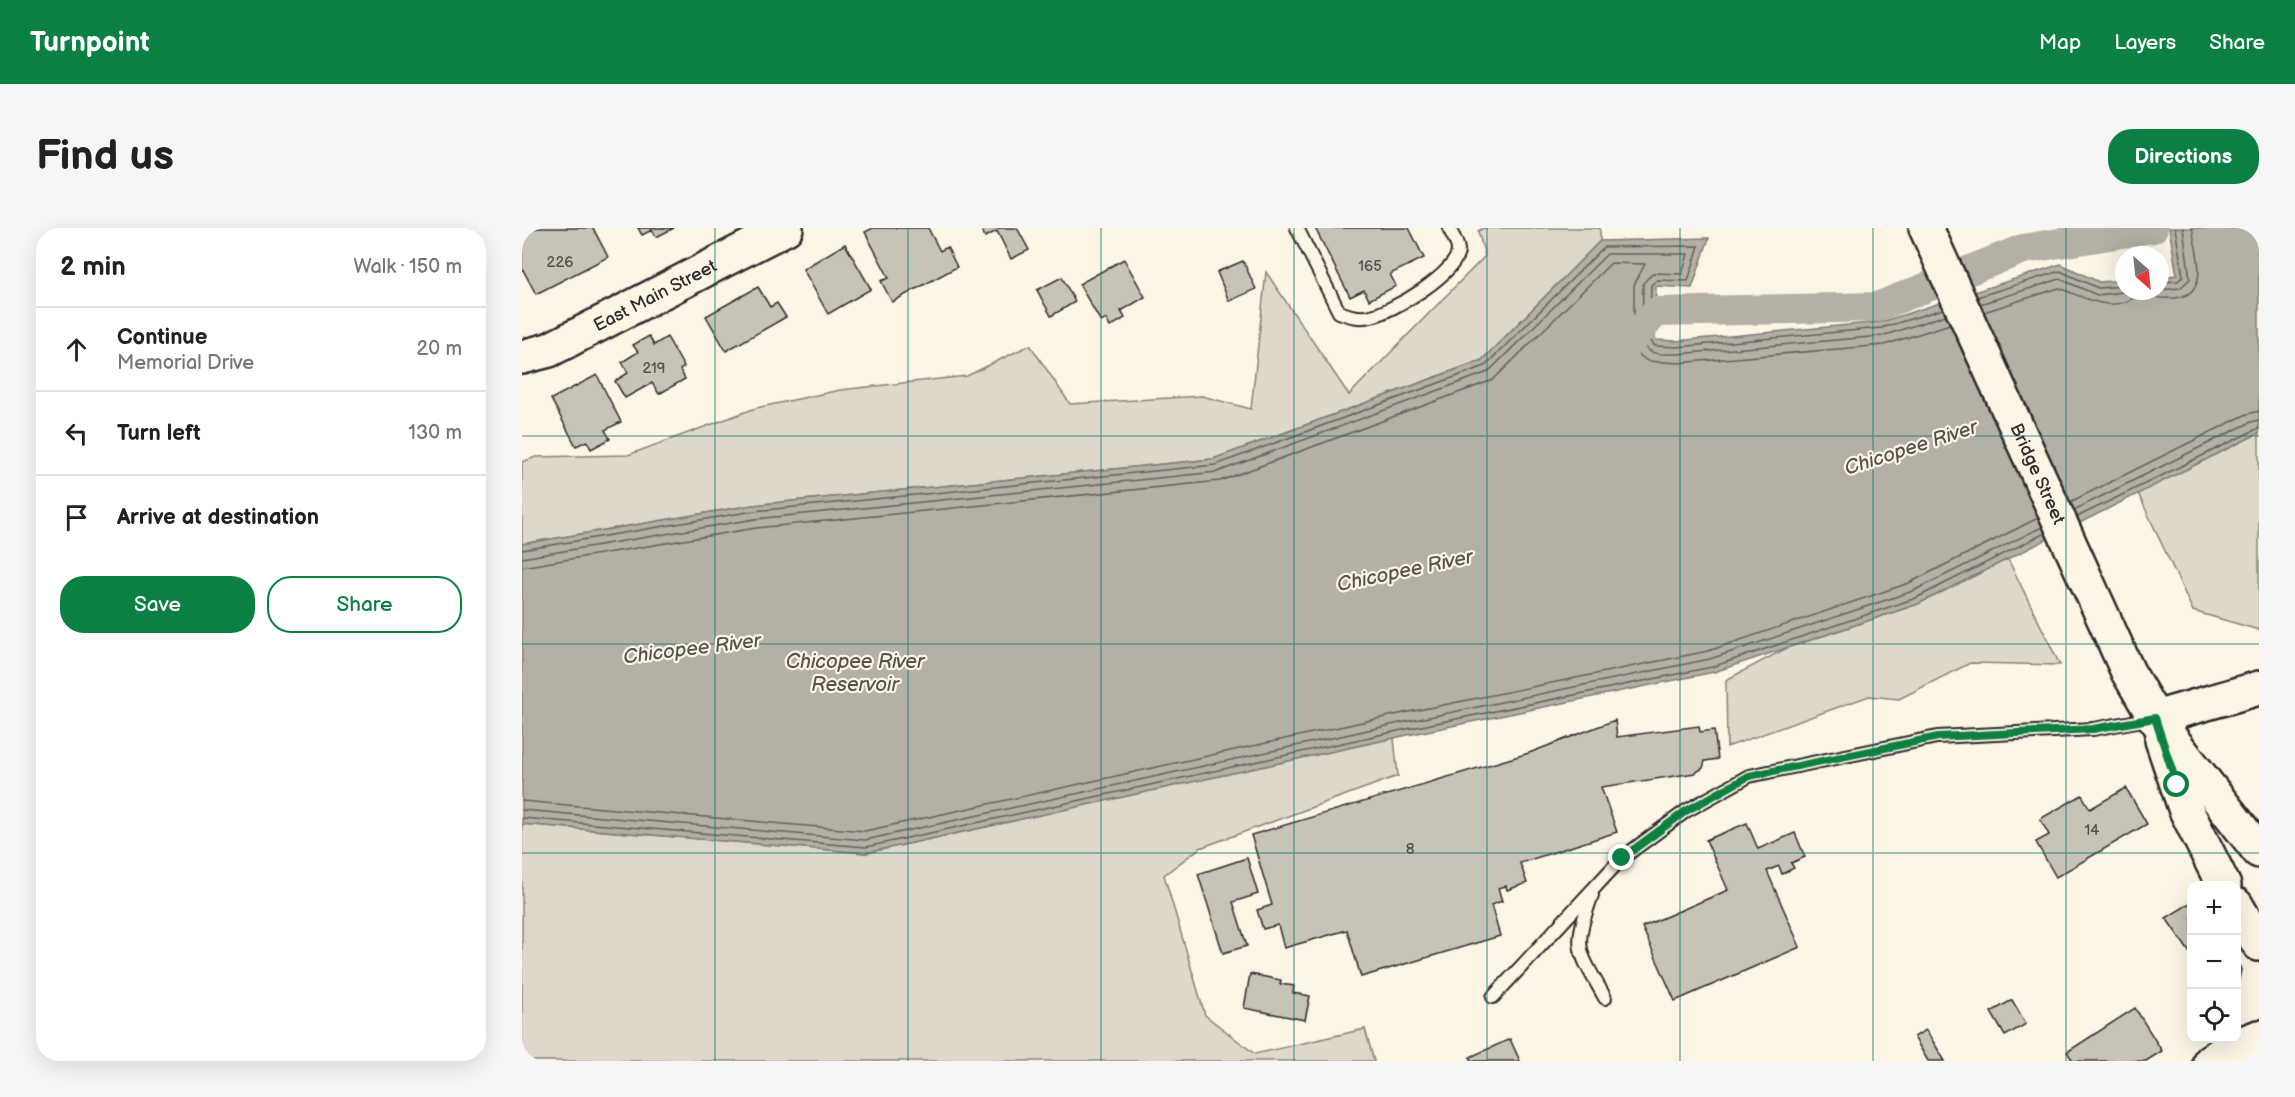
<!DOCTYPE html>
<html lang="en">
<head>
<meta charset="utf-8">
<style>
  body { margin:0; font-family:"Balsamiq Sans",sans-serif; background:#f6f6f6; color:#202124 }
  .controls { position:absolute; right:18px; bottom:18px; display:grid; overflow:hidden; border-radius:12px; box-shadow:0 6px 24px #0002 }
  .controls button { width:54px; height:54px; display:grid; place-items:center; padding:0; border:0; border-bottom:2px solid #e0e0e0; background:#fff; color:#202124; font:30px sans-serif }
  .compass { position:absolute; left:1593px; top:18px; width:54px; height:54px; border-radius:50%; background:#fff; box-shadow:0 6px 24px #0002; rotate:153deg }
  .stop { position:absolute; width:18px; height:18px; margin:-14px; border:4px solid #0b8043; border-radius:50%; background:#fff }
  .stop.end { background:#0b8043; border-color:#fff; box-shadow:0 2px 6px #0008 }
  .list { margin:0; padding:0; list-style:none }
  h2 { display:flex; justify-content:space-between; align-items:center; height:78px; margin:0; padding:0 24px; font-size:26px }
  h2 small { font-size:20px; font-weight:400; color:#757577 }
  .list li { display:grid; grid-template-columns:39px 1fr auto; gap:18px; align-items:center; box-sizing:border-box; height:84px; padding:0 24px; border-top:2px solid #e0e0e0 }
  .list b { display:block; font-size:22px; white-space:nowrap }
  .list p { margin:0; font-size:20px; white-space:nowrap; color:#757577 }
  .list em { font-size:20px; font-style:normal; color:#757577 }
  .actions { display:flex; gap:12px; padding:18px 24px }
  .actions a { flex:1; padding:14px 0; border:2px solid #0b8043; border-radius:24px; text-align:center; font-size:21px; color:#0b8043 }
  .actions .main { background:#0b8043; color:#fff }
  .icon { flex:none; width:33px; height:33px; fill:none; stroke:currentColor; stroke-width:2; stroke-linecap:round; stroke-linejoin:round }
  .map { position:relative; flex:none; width:1737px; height:833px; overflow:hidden; border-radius:24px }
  header { display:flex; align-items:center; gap:36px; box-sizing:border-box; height:84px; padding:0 30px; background:#0b8043; color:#fff }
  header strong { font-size:28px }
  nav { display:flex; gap:33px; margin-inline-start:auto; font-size:21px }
  .intro { display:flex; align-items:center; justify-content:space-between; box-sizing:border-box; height:144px; padding:0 36px }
  h1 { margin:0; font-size:42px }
  .button { padding:15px 27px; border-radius:24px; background:#0b8043; color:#fff; font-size:21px; font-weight:700 }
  main { display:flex; gap:36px; padding:0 36px }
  aside { flex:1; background:#fff; border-radius:24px; box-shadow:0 6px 24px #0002 }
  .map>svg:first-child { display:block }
  .green { fill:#ded8ca; stroke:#84827a; stroke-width:1.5 }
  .water { fill:#b4b0a5; stroke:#7d7b74; stroke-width:1.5 }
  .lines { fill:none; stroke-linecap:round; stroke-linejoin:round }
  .shore { stroke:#62605c; stroke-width:1.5 }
  .canal { stroke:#b4b0a5; stroke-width:30 }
  .building { fill:#c8c3b7; stroke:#2b2b2b; stroke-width:1.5 }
  .lane-casing { stroke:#2b2b2b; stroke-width:16 }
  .secondary-casing { stroke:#2b2b2b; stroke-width:38 }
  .primary-casing { stroke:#2b2b2b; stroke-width:38 }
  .lane { stroke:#fcf5e5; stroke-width:12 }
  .secondary { stroke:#fcf5e5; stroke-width:33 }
  .primary { stroke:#fcf5e5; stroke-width:33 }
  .route { stroke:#0b8043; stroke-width:8 }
  .grid { fill:none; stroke:#0f766e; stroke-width:1.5; stroke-opacity:0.55 }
  .labels { text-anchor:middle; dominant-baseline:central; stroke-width:4.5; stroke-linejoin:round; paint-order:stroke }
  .number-label { font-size:15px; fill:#52514e }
  .street-label { font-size:18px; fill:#2b2b2b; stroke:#fcf5e5 }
  .water-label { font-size:20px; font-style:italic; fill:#545350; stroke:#fcf5e5 }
</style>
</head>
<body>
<header>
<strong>Turnpoint</strong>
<nav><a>Map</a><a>Layers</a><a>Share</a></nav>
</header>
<div class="intro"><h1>Find us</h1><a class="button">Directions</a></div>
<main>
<aside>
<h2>2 min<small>Walk · 150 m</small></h2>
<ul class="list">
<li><svg class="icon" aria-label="ahead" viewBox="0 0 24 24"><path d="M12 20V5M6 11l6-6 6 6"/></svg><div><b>Continue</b><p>Memorial Drive</p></div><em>20 m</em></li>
<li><svg class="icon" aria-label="left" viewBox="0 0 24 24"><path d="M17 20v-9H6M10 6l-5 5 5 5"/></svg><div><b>Turn left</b></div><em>130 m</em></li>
<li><svg class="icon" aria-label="arrive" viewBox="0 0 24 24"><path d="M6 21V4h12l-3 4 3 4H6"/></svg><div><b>Arrive at destination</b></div></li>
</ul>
<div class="actions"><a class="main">Save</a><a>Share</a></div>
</aside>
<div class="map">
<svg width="1737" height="833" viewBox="0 0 1737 833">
  <rect width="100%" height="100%" fill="#fcf5e5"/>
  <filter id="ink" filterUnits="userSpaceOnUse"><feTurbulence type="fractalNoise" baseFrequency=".0167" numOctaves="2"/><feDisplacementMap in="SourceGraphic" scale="12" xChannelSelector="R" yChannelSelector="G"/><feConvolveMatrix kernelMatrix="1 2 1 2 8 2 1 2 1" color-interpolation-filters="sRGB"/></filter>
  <g filter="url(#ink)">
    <!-- green -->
    <g class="green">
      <path d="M962,0H1078V13L960,132L691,231L231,277L0,316V234L14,229L106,227L234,180L318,162L445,148L508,117L548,176L680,168L729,181L744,44L827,167L963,28L956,3Z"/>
      <path d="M1737,205V402L1671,383L1616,265Z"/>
      <path d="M1486,331L1538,437L1448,435L1377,471L1347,468L1205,519L1204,452L1265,420L1396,376Z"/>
      <path d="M872,510L876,548L678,620L642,647L683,787L733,826L843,801L852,833H0V596L344,625Z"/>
    </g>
    <!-- water -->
    <path class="water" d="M1647,0H1737V205L1396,376L1192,444L881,508L344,625L0,596V316L231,277L691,231L960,132L1078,13L1187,10L1170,60L1134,58L1133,112L1154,113L1359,94L1539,36L1577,54L1602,52V63H1638V49L1655,47Z"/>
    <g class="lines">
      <!-- shore -->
      <g class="shore">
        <path d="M1638,54L1656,53L1661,48L1653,0"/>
        <path d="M1638,62L1658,60L1668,51L1661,0"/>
        <path d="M1455,69L1538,43L1576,60L1602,58"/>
        <path d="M1458,76L1538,51L1575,67L1609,63"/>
        <path d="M1462,84L1537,60C1567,71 1591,88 1621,64C1632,70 1640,71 1653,70C1690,66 1674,24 1670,0"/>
        <path d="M1548,274L1725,186L1737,183"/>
        <path d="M1552,282L1729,194L1737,192"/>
        <path d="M1555,289L1737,200"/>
        <path d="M0,322L232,283L693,237L963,138L1082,19L1177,18L1166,53L1135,52L1129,57L1127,111L1133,118L1155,119L1359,100L1421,81"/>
        <path d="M0,330L233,291L695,244L966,144L1085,26H1166L1160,46L1131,45L1121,55L1120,113C1126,129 1141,126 1155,126L1360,108L1424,87"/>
        <path d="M0,339L234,300L698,253L971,152L1089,35L1123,36L1112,57V117L1116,126L1125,133L1156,135L1362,117L1428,96"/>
        <path d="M0,573L343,603L877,486L1186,423L1387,355L1516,290"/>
        <path d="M0,582L343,612L878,495L1188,431L1391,363L1520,299"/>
        <path d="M0,590L344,619L880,502L1190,439L1394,370L1523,305"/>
      </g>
      <!-- canal -->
      <path class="canal" d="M1107,115L1134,84L1355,79L1501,21L1631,0"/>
    </g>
    <!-- building -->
    <g class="building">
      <path d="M6,0H71L86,29L14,66L0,40V3Z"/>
      <path d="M116,0H152L134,9L130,2L120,7Z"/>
      <path d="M351,0H406L418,23L425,19L435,39L370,74L359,53L367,50L343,4Z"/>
      <path d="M459,0H495L507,22L489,31L475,3L463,9Z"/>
      <path d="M793,0H887L902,30L868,46L874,58L847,72L842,62L828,69Z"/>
      <path d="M323,16L349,61L306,86L281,41Z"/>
      <path d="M602,31L623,69L599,83L603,90L588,99L584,91L579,94L557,56Z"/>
      <path d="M721,33L734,61L707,73L695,44Z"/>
      <path d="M540,49L553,74L529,88L515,62Z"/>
      <path d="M236,59L248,79L255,75L264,89L204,123L184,88Z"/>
      <path d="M127,108L132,117L145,109L162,139L158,142L163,151L137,166L130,155L103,170L93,153L106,145L100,134L116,124L111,117Z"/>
      <path d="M75,147L99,194L83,202L88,211L69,221L65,213L54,218L29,171Z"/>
      <path d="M1093,492L1095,509L1177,498L1178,504L1192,502L1196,531L1183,533L1181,540L1173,545L1079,559L1095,604L998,635L1005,655L985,662L984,658L976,660L980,673L969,677L978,708L839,749L825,702L762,720L756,697L741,701L735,682L750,677L729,607L1007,525Z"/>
      <path d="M1604,560L1625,596L1534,649L1514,614L1527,607L1518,591L1560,567L1568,581Z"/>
      <path d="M1225,595L1236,621L1273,605L1283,629L1269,635L1272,640L1260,646L1257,638L1245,643L1278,719L1153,773L1120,699L1206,662L1184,612Z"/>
      <path d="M725,630L736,666L711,674L725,718L701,725L676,646Z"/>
      <path d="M1670,674V728L1644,690Z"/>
      <path d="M1714,725L1719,742L1714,766Z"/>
      <path d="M728,746L759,752L758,756L772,758L771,765L788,768L783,792L722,780Z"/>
      <path d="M1490,772L1504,796L1483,808L1469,784Z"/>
      <path d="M1613,780L1640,823L1624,833H1551L1545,824Z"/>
      <path d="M1404,802L1423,833H1406L1392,809Z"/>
      <path d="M988,811L998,833H950L948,829Z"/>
    </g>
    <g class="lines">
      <!-- lane casing -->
      <g class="lane-casing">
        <g id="lane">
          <path d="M775,0L817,84C828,88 837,91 849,88C870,84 936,45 936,22C936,16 930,6 927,0"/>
          <path d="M1070,667C1050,722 1056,721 1083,770"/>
          <path d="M971,769L1100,630L1164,583L1227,548L1415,509L1571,501L1632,490"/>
        </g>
      </g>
      <!-- secondary casing -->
      <g class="secondary-casing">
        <g id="secondary">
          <path id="s1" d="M0,129L27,122L264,0"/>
          <path d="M1633,490L1737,460"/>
          <path d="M1688,833L1712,818L1737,809"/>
        </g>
      </g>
      <!-- primary casing -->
      <g class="primary-casing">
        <g id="primary">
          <path id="s2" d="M1404,0L1606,444L1633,490L1737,623"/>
          <path d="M1640,512L1663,580L1702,658"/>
          <path d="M1714,677L1737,716"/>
        </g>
      </g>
      <!-- lane -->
      <use href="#lane" class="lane"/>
      <!-- secondary -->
      <use href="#secondary" class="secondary"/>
      <!-- primary -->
      <use href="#primary" class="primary"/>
    </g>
  </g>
  <g class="lines" filter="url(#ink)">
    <!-- route -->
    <path class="route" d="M1100,630L1164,583L1227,548L1416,509L1571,501L1633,490L1655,557"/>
  </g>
  <!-- grid -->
  <path class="grid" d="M193,0V833M386,0V833M579,0V833M772,0V833M965,0V833M1158,0V833M1351,0V833M1544,0V833M0,208H1737M0,416H1737M0,625H1737"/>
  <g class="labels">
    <!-- number labels -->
    <g class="number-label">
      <text x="38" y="34">226</text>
      <text x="848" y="38">165</text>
      <text x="132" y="140">219</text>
      <text x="1570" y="602">14</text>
      <text x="888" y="621">8</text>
    </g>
    <!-- street labels -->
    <g class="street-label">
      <text stroke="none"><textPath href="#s1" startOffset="147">East Main Street</textPath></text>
      <text stroke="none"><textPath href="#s2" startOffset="270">Bridge Street</textPath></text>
    </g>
    <!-- water labels -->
    <g class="water-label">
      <text transform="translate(1389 220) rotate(-18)">Chicopee River</text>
      <text transform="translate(883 343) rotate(-12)">Chicopee River</text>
      <text transform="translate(170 421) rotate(-7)">Chicopee River</text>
      <text x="333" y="434">Chicopee River<tspan x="333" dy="23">Reservoir</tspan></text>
    </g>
  </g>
</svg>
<div class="controls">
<button>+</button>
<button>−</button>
<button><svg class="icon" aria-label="locate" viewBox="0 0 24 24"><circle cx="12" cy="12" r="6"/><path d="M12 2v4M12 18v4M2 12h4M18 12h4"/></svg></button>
</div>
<svg class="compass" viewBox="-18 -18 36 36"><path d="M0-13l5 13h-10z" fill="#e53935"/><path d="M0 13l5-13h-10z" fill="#757577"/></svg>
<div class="stop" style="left:1655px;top:557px"></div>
<div class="stop end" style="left:1100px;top:630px"></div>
</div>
</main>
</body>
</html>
